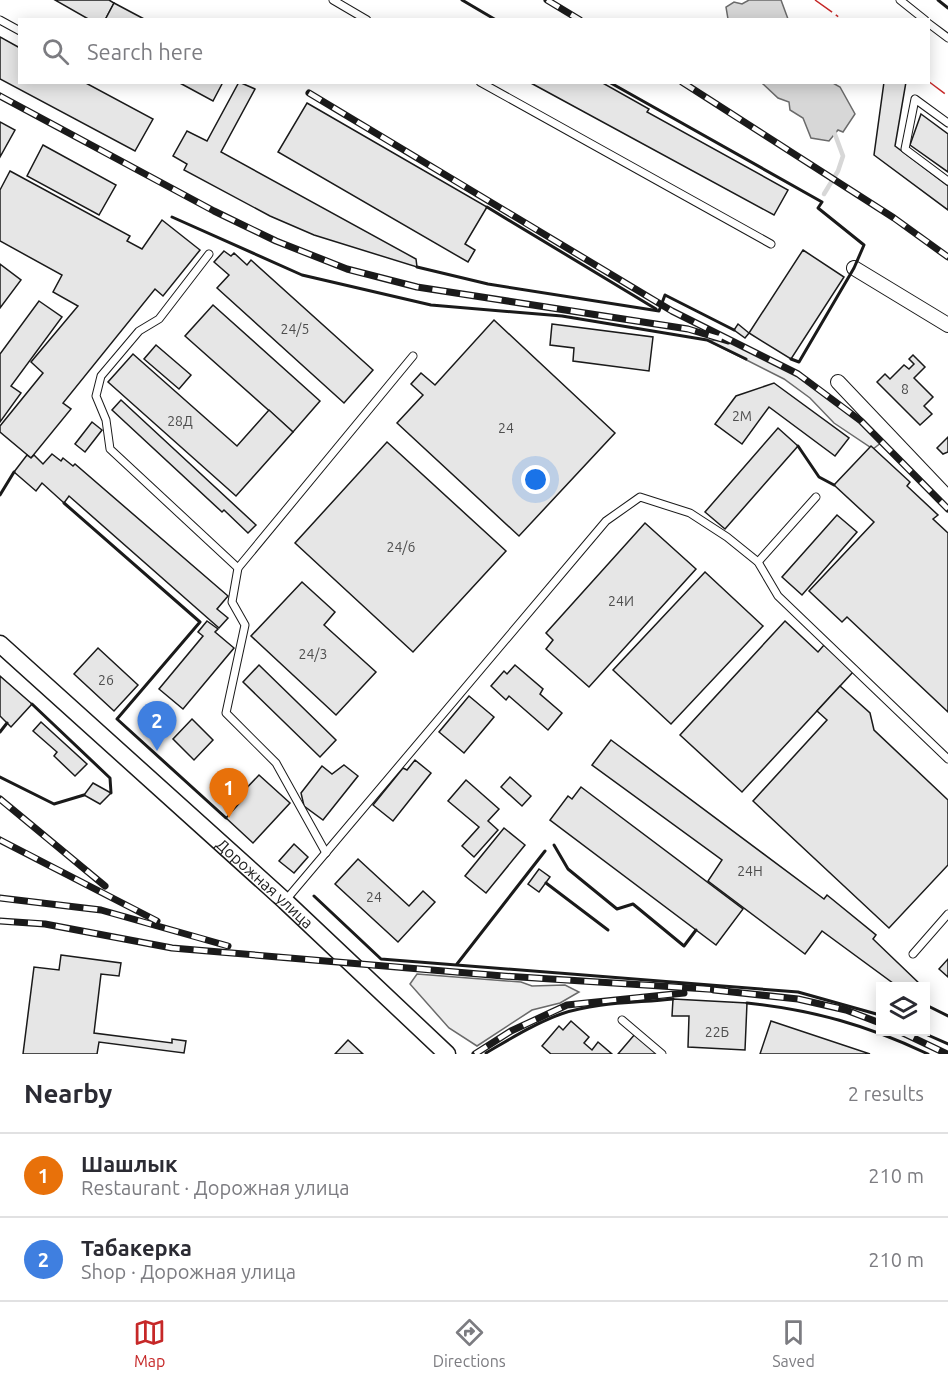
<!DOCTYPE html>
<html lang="en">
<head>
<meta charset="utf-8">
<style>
  body { margin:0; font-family:Ubuntu,sans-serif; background:#f2f2f3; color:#2b2b33 }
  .controls { position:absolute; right:18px; bottom:18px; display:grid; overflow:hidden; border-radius:0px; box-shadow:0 3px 15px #0003 }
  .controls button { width:54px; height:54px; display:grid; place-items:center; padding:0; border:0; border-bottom:2px solid #e1e1e2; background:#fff; color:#2b2b33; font:30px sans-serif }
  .you { position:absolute; left:536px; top:480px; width:21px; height:21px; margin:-15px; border:4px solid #fff; border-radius:50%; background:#1a73e8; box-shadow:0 0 0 9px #1a73e833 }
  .badge { display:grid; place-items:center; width:39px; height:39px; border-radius:50%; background:#c62828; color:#fff; font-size:20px; font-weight:700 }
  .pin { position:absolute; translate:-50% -50px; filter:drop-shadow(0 2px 3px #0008) }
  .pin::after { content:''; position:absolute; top:32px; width:21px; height:18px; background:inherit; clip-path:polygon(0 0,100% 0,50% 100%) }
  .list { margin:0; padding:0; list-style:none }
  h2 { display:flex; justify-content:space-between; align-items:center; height:78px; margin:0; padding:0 24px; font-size:26px }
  h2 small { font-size:20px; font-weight:400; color:#7c7c81 }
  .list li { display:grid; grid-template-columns:39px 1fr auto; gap:18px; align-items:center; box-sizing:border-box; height:84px; padding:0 24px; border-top:2px solid #e1e1e2 }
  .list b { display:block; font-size:22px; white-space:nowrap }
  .list p { margin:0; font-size:20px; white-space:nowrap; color:#7c7c81 }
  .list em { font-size:20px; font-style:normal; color:#7c7c81 }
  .icon { flex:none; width:33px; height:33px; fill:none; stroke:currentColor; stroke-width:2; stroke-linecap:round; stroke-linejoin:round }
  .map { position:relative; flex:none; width:948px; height:1054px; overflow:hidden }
  .search { position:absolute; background:#fff; box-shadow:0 3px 15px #0003; left:18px; right:18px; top:18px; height:66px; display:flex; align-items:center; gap:15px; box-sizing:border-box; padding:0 21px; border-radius:0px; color:#7c7c81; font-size:22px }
  .sheet { height:246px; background:#fff }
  nav { display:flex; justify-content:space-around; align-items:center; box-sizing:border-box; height:84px; border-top:2px solid #e1e1e2; background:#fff; font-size:16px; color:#7c7c81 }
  nav a { display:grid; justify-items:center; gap:3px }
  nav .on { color:#c62828 }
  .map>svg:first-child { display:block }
  .built { fill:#ededed; stroke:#6a6a6a; stroke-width:1.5 }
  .water { fill:#d7d7d7; stroke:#6a6a6a; stroke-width:1.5 }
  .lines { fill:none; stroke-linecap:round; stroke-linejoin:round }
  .stream { stroke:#d7d7d7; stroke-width:4.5 }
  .building { fill:#e6e6e6; stroke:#1a1a1a; stroke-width:1.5 }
  .service-casing { stroke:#1a1a1a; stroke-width:9 }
  .minor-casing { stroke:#1a1a1a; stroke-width:16 }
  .tertiary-casing { stroke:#1a1a1a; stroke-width:19 }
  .service { stroke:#fff; stroke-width:7 }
  .minor { stroke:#fff; stroke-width:14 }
  .tertiary { stroke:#fff; stroke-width:16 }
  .rail-casing { stroke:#1a1a1a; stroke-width:7 }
  .rail { stroke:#fff; stroke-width:4.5; stroke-dasharray:14; stroke-linecap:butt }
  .wall { stroke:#1a1a1a; stroke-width:3 }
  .power { stroke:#c62828; stroke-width:1.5; stroke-dasharray:21 4.5 3 4.5; stroke-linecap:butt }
  .labels { text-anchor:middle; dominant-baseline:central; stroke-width:4.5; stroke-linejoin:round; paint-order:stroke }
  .number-label { font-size:14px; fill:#4d4d4d }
  .street-label { font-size:16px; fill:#1a1a1a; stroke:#fff }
</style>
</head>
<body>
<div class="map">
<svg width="948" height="1054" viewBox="0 0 948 1054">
  <rect width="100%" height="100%" fill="#fff"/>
  <!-- built -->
  <g class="built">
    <path d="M707,340L728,341L798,374L861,421L882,442L873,449L834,423L810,398L784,379Z"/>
    <path d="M417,974L521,982L532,986L565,985L579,992L560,1003L532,1010L477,1046L449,1028L410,984Z"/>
  </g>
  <!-- water -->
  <g class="water">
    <path d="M749,0H781L788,19H728L726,7L734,2L742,4Z"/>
    <path d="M762,83H833L840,87L855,114L843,132L838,130L829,141L811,138L803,118L790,110L789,102L778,98Z"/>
  </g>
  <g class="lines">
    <!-- stream -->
    <path class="stream" d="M824,194L838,171L843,156L833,129"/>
  </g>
  <!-- building -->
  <g class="building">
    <path d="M55,0H109L114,3L105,20H90Z"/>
    <path d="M114,3L146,20H105Z"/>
    <path d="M0,37L20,48V82H84L153,119L135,151L0,79Z"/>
    <path d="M178,82H223L213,101Z"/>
    <path d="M239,82L255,89L221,152L416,259L417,267L314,235L270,216L184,170L187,164L173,156L187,131L207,141Z"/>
    <path d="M529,82H601L649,109L647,112L788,190L774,215Z"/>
    <path d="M884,82H906L895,146L948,186V210L874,155Z"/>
    <path d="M307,103L487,207L465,244L475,250L468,262L278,152Z"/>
    <path d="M921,114L948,134V172L910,145Z"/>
    <path d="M0,122L15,130L0,157Z"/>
    <path d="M43,145L116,185L99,215L27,176Z"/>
    <path d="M10,171L130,236L127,241L142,249L162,220L200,250L163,296L155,289L63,403L71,409L31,458L0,432V426L43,373L31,362L78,306L53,292L62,275L0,241V190Z"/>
    <path d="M803,250L844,277L791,359L749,333Z"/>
    <path d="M224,251L231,256L234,253L247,265L251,260L373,370L344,403L217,288L229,275L214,262Z"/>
    <path d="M0,264L21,280L0,308Z"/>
    <path d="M39,301L62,317L11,386L21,393L0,422V354Z"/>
    <path d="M213,305L320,401L293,432L185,336Z"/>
    <path d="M494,320L615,433L519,536L397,423L423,395L411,384L421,373L435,385Z"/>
    <path d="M552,324L653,337L649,371L573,361L574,348L550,345Z"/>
    <path d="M738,324L749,333L745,338L734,330Z"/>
    <path d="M156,345L191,375L179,389L144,359Z"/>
    <path d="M133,354L237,446L269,410L293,432L236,496L108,382Z"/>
    <path d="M913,355L925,367L914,378L933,397L924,406L932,414L920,425L877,382L885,374L890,379L904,365L909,369L914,364L909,359Z"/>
    <path d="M774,383L849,438L835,456L769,407L742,444L715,424L736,396Z"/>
    <path d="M121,400L256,525L248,533L224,510L222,512L112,410Z"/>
    <path d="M92,422L102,430L85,452L75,444Z"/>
    <path d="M778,428L798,446L725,529L705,512Z"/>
    <path d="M948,437V452L943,454L937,448Z"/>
    <path d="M387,442L506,551L413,652L295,543Z"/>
    <path d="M871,446L910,482L907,486L938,515L933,519L948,533V712L847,617L842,622L809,591L874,522L834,485Z"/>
    <path d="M52,454L61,461L63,458L73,466L75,464L228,596L217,609L228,618L219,628L69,496L64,503L42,483L36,491L14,472L27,455L31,458L34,455L43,464Z"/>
    <path d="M837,515L857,532L802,595L782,577Z"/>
    <path d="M645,523L696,569L589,687L546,649L553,640L546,633Z"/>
    <path d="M705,572L763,626L671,724L613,670Z"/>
    <path d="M302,582L335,612L324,625L376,672L336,715L251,636Z"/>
    <path d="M207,621L218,629L215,632L234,648L183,709L159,689L203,636L198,632Z"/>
    <path d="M785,621L818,652L824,645L853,672L742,792L680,735Z"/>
    <path d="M98,648L138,685L114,711L74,674Z"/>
    <path d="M259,665L336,740L320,757L243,682Z"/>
    <path d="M515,665L543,689L540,694L562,713L548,730L509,696L506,700L491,686L504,671L507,674Z"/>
    <path d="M0,676L32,704L11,727L0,716Z"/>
    <path d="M840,686L870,713L874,730L948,800V865L889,928L753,801L827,720L817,711Z"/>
    <path d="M469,696L494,717L464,753L439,732Z"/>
    <path d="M192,719L213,740L194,760L173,739Z"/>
    <path d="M41,722L87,764L75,776L54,756L57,752L33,731Z"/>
    <path d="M611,740L824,899L827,895L876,935L873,939L922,986H897L822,931L805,954L708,881L722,860L592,765Z"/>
    <path d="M415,760L431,773L393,821L373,805L403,768L407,770Z"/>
    <path d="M344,765L358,776L323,820L304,806L301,793L322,766L332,774Z"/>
    <path d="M259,775L290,803L253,843L226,818L243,799L239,796Z"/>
    <path d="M510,777L531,796L522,806L501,787Z"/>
    <path d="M466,780L499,809L488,821L498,830L474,857L462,846L479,827L448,801Z"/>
    <path d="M93,783L111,793L100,804L84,795Z"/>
    <path d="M581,787L743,909L716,945L550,820L568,796L572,799Z"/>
    <path d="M504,828L525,845L486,893L465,876Z"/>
    <path d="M294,844L308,857L294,873L279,861Z"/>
    <path d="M358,859L409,906L423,891L435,902L398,942L335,884Z"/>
    <path d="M539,869L550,877L539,892L528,884Z"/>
    <path d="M61,955L121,963L119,976L101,974L94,1033L172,1043V1039L186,1041L184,1053L99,1042L97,1054H23L34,967L59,970Z"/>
    <path d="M948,959V977L939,969Z"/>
    <path d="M673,999L747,1003L745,1050L688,1047L689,1016H672Z"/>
    <path d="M571,1021L589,1037L584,1043L592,1050L598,1042L612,1054H551L542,1046L559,1026L563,1030Z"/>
    <path d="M771,1021L870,1054H760Z"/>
    <path d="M635,1034L658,1054H618Z"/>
    <path d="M348,1040L363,1054H335Z"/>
  </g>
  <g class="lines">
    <!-- service casing -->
    <g class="service-casing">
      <g id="service">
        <path d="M333,0L367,20"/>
        <path d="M900,0L925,20"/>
        <path d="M0,20L20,31"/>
        <path d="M928,23L948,38"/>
        <path d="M480,82L771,244"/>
        <path d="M948,123L915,99L905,149L948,181"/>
        <path d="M209,254L159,319L139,331L101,376L96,396L106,420L110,449L238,568"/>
        <path d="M758,562L816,497"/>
        <path d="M326,853L276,763L226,713L245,625L232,602L238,568L413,356"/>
        <path d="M285,901L606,521L640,497L690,513L727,537L758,562L778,596L948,759"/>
        <path d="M913,954L948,914"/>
        <path d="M622,1020L662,1054"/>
      </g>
    </g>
    <!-- minor casing -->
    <g class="minor-casing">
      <g id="minor">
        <path d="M854,268L948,325"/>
        <path d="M838,382L948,498"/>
      </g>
    </g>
    <!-- tertiary casing -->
    <g class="tertiary-casing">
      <g id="tertiary">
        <path id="s1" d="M0,644L285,901L447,1054"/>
      </g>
    </g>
    <!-- service -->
    <use href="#service" class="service"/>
    <!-- minor -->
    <use href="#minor" class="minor"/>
    <!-- tertiary -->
    <use href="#tertiary" class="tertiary"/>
    <!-- rail casing -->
    <g class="rail-casing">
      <g id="rail">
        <path d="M547,0L580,20"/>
        <path d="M682,82L894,218L948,257"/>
        <path d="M309,93L672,311L798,374L861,421L948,509"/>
        <path d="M0,96L214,211L276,241L347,269L417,287L688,329L728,341"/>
        <path d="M0,799L105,886"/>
        <path d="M0,840L157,921"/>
        <path d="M0,898L101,910L228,946"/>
        <path d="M0,921L45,924L172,948L503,976L723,990"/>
        <path d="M714,990L798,999L846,1010L880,1023"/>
        <path d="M901,1032L947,1054"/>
        <path d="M475,1054L511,1031L567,1005L684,993"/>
      </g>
    </g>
    <!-- rail -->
    <use href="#rail" class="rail"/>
    <!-- wall -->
    <g class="wall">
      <path d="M462,0L496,20"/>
      <path d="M938,0L948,8"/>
      <path d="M609,82L822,202L818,208L864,245L854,268L799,362L791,359"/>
      <path d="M487,207L656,309"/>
      <path d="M172,217L302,275L431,305L562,316L707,340L746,359"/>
      <path d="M417,267L488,284L659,311L665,295L734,330"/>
      <path d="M798,446L819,477L834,485"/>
      <path d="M0,495L14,472"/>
      <path d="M64,503L200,622L117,719L226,818"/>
      <path d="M32,704L110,778L111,793"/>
      <path d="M0,732L7,723"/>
      <path d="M0,777L54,804L84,795"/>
      <path d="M554,845L568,869L617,909L633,904L684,946L696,930"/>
      <path d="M546,883L608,930"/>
      <path d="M314,896L381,959L798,992L880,1015"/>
      <path d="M457,964L545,851"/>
      <path d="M747,1003C813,1010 867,1025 928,1054"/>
      <path d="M926,1005L948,1016"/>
      <path d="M921,1032L948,1044"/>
      <path d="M486,1053C510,1039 534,1024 561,1014C596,1002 637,1003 673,999"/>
    </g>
    <!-- power -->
    <g class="power">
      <path d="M815,0L843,20"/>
      <path d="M928,81L948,96"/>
    </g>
  </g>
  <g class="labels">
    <!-- number labels -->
    <g class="number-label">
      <text x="295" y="329">24/5</text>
      <text x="905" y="389">8</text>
      <text x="742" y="416">2М</text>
      <text x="180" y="421">28Д</text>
      <text x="506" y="428">24</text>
      <text x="401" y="547">24/6</text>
      <text x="621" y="601">24И</text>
      <text x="313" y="654">24/3</text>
      <text x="106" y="680">26</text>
      <text x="750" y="871">24Н</text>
      <text x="374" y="897">24</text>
      <text x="717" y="1032">22Б</text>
    </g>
    <!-- street labels -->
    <g class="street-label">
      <text stroke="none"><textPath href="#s1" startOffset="357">Дорожная улица</textPath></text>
    </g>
  </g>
</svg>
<div class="controls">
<button><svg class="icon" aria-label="layers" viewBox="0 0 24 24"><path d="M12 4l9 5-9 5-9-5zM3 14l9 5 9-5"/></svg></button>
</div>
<div class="you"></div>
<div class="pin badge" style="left:229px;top:818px;background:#e8710a">1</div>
<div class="pin badge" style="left:157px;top:751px;background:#3f7fe0">2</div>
<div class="search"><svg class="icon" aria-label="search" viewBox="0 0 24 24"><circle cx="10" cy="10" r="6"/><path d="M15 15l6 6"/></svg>Search here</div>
</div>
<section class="sheet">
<h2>Nearby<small>2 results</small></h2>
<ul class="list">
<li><span class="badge" style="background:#e8710a">1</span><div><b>Шашлык</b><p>Restaurant · Дорожная улица</p></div><em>210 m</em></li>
<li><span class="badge" style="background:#3f7fe0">2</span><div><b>Табакерка</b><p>Shop · Дорожная улица</p></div><em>210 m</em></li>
</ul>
</section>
<nav>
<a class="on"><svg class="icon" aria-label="map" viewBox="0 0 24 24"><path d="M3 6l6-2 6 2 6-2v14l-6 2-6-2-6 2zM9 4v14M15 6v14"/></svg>Map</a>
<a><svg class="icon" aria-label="directions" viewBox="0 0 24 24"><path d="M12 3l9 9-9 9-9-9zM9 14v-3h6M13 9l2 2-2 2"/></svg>Directions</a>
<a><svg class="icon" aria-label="saved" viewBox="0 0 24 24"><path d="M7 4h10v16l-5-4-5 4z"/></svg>Saved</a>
</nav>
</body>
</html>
